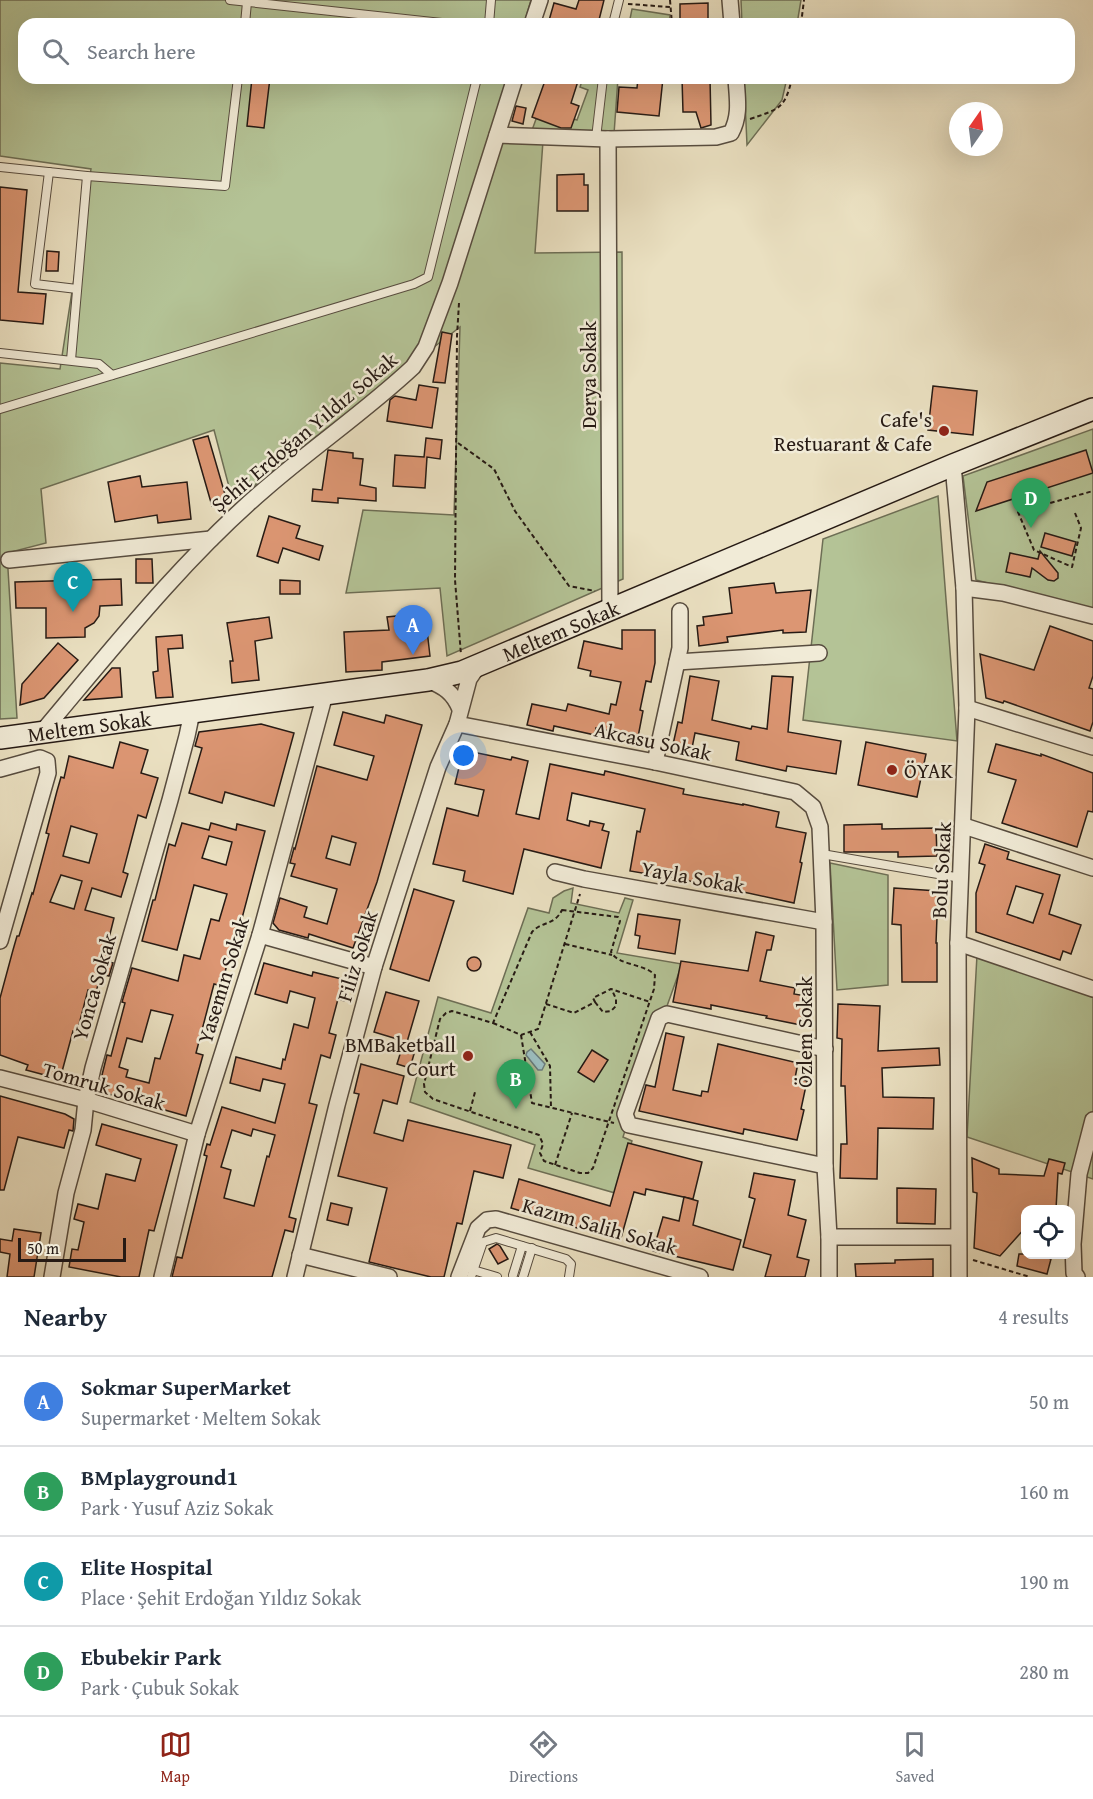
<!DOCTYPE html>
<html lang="en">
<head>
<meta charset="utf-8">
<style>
  body { margin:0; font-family:"Gentium Book Plus",serif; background:#f2f2f3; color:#1f2937 }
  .controls { position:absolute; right:18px; bottom:18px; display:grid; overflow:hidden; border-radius:12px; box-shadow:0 6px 24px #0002 }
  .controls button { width:54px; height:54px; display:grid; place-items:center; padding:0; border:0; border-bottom:2px solid #e0e1e3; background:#fff; color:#1f2937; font:30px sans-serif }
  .compass { position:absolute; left:949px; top:102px; width:54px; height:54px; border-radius:50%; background:#fff; box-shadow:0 6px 24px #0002; rotate:14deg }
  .scale { position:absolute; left:18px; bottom:15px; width:108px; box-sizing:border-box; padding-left:6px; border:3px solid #261a14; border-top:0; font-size:16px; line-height:21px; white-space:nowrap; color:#261a14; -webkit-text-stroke:4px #f1ebd7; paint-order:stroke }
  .you { position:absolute; left:464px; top:756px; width:21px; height:21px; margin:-15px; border:4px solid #fff; border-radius:50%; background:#1a73e8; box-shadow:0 0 0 9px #1a73e833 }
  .badge { display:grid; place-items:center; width:39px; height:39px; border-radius:50%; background:#8f2418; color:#fff; font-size:20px; font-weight:700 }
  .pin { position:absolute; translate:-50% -50px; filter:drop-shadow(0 2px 3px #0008) }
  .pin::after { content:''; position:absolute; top:32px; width:21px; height:18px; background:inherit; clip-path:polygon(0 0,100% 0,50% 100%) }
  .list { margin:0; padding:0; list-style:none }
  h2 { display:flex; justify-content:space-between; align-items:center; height:78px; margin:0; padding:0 24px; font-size:26px }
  h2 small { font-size:20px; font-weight:400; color:#747a83 }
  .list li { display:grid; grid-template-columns:39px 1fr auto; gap:18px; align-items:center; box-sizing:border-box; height:90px; padding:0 24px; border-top:2px solid #e0e1e3 }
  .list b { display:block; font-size:22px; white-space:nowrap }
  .list p { margin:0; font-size:20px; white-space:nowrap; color:#747a83 }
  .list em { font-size:20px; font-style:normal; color:#747a83 }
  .icon { flex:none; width:33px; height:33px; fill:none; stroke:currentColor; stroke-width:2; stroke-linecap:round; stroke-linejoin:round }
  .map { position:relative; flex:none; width:1093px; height:1277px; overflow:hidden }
  .search { position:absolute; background:#fff; box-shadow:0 6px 24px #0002; left:18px; right:18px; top:18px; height:66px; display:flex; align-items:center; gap:15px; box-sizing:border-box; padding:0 21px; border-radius:18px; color:#747a83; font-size:22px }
  .sheet { height:438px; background:#fff }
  nav { display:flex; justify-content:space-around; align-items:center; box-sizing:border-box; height:84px; border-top:2px solid #e0e1e3; background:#fff; font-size:16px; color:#747a83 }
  nav a { display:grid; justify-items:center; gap:3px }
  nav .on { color:#8f2418 }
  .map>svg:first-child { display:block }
  .green { fill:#b4c396; stroke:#6d6e55; stroke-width:1.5 }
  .water { fill:#9bbbbc; stroke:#6c7b79; stroke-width:1.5 }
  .building { fill:#dc9673; stroke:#261a14; stroke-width:1.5; fill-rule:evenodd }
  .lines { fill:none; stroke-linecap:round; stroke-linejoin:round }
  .service-casing { stroke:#574c3f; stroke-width:10 }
  .minor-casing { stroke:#574c3f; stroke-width:18 }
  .secondary-casing { stroke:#261a14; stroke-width:24 }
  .path { stroke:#261a14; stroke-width:2; stroke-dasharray:4.5 3; stroke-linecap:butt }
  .service { stroke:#f1ebd7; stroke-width:8 }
  .minor { stroke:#f1ebd7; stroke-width:15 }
  .secondary { stroke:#f1ebd7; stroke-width:21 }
  .poi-dot { fill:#8f2418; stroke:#f1ebd7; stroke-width:2 }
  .labels { text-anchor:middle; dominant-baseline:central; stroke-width:5; stroke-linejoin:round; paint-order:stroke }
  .street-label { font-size:21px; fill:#261a14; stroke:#f1ebd7 }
  .poi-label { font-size:21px; fill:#261a14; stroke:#f1ebd7; text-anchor:end }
</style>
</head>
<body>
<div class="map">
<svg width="1093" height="1277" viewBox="0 0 1093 1277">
  <rect width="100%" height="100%" fill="#eae0c1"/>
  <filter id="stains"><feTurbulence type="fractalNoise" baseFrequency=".00333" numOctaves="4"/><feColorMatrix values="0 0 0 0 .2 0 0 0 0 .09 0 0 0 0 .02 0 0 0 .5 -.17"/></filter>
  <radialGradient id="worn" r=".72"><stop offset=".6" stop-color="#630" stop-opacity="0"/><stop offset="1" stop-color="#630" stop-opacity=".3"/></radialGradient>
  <!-- green -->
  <g class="green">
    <path d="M0,0H531L524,24H24V78H509L492,140L543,141L535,253L622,252L623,579L447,656L440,588L346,593L363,510L454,515L460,327L233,502L214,430L41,489L46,543L7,553L17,718L0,719V363L60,369L91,169L0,156Z"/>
    <path d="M741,0H801L797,24H742Z"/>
    <path d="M632,9L670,15L669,24H629Z"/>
    <path d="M583,78H618L614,134L531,133L540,108L577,120L588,90L580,87Z"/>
    <path d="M744,78H787L782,100L747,145Z"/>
    <path d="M1093,429V610L976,580L963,476Z"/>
    <path d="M938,496L957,741L803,720L823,539Z"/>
    <path d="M830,863L888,875V985L837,990Z"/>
    <path d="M573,888L571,903L619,913L625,898L633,900L617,953L682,964L642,1076L623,1137L632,1141L615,1193L528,1168L535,1145L410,1102L438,997L491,1013L528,908L549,913L553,898L564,891Z"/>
    <path d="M977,955L1093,997V1179L967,1137Z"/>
  </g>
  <!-- water -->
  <path class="water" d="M531,1049L545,1064L542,1070H538L526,1055L527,1052Z"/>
  <!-- building -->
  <g class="building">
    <path d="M579,0H604L598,24H548L554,3L576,9Z"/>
    <path d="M708,3V24H680V4Z"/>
    <path d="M252,78H270L264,128L247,126Z"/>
    <path d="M546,78H579L571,103L579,106L571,128H561L532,117Z"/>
    <path d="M638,78H663L659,116L617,112L619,87L637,88Z"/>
    <path d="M682,78H710L711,125L701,128L696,112H683Z"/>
    <path d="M516,106L526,108L523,124L512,121Z"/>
    <path d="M584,174V185H588V211H557V175Z"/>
    <path d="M0,187L27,190L18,292L46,294L43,324L0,320Z"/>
    <path d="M47,251L59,252L58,271H46Z"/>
    <path d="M442,332L452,334L445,383L433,382Z"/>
    <path d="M419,385L438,388L432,428L387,421L390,400L395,396L416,400Z"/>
    <path d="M933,386L977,391L973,435L928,430Z"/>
    <path d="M208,436L227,501L212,506L193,440Z"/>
    <path d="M426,438L442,440L440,459L427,457L425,488L393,486L395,455L424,457Z"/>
    <path d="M328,450L353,453V458L363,459L360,485L376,488V501L338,498V503L312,501L313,489L322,490Z"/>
    <path d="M1086,450L1093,473L976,511L987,482Z"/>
    <path d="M140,476L142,487L187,482L191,519L158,523L157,515L115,522L108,482Z"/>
    <path d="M269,516L300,526L296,538L323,546L319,560L283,548L278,563L257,556Z"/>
    <path d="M1045,533L1076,542L1072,556L1041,547Z"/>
    <path d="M1040,551L1058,573V578L1054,581L1048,580L1032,568L1030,577L1006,572L1010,553L1038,559Z"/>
    <path d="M136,559H152L153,583H136Z"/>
    <path d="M121,579L122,605L100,606L99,616L94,623L85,628V637L46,638V608H16L15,582Z"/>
    <path d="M280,580L300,581V594H280Z"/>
    <path d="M774,583L776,593L811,590L806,632L783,633V630L727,637L728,642L699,646L697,626L704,625L703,617L732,613L729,588Z"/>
    <path d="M425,613L430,656L382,662V670L346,672L344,632L389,630L387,617Z"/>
    <path d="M269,617L272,638L255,641L259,680L232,683L230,661H233L227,623Z"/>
    <path d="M1050,626L1093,641V676L1089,688L1093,689V722L1090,731L1004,701L1003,703L986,698L980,654L1034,670Z"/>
    <path d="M622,630H655V663L651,682L646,681L640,710L643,711L638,737L596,728L595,735L554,726L553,731L527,725L532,704L566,711L568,704L609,714L611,704L616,705L621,682L590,676L591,671L578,668L584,641L622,649Z"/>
    <path d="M182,635L183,648L168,649L173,697L156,698L153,672L158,671L156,637Z"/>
    <path d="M58,643L78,660L44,698L20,705L22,684Z"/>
    <path d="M112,668H120L122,697L84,700Z"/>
    <path d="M690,676L719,681L712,720L751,729L752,726L767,729L772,676L793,677L788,732L841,741L836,774L787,766L786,771L736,760L739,742L695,733L691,753L672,749L678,722L682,723Z"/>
    <path d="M343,712L384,723L386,715L422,725L377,882L353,948L309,934L308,938L279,930L273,923L280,898L307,907L304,917L327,924L337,889L291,876L295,864L290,863L294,848L295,849L317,766L367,780L374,756L334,745ZM332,836L356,843L350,865L326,858Z"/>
    <path d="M261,724L294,733L274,806L225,792L222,803L189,793L202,748L195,746L199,732Z"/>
    <path d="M120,742L148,750L141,773L158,778L146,818L138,815L123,872L128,874L121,897L92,888L85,910L114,918L105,954L112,956L110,962L113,963L109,976L101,974L96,992L88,990L77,1032L73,1031L60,1079L26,1070L28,1065L0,1055V998L13,950L17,936H19L32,893L33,894L49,834L46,833L57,791L61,777L64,778L69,756L113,768ZM71,826L97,834L89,863L63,856ZM61,875L82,881L74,909L50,902Z"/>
    <path d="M866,742L926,754L917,797L858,785Z"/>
    <path d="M996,744L1041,756V754L1093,773V812L1088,811L1077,847L1002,823L1016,780L988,772Z"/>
    <path d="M468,751L511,760L512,757L528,761L516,814L539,819L550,764L604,775L605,771L684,789L683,794L743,805V804L779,812L776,827L806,833L800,862L802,863L794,903L707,884L630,871L637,831L640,832L645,809L572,793L567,820L589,826L590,821L604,824L602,830L609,832L601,868L524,849L513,894L463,881L465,871L433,864L447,808L478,816L484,790L455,784L461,759L466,760Z"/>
    <path d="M182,823L209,830L211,823L236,830L237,824L265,831L231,960L228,959L222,986L214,984L196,1053L203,1055L186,1116L98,1091L107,1055L111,1056L125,1003L122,1002L132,968L178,981L184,955L200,959L211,919L219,921L227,894L194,885L177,950L142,941L153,900H155L169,844L175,846ZM209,836L232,842L226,865L202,858ZM151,1010L173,1015L160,1059L155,1058L149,1083L126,1077L128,1070L119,1067L127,1038L142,1042Z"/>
    <path d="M882,824V829L936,828L937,856L898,857V852H844V825Z"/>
    <path d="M985,844L1009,852L1007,859L1060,875L1049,914L1081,925L1071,954L1063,951L1060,960L976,932V893L985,865L979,863ZM1016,886L1043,894L1033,923L1007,914Z"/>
    <path d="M894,888L938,891L936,943H937V982H902L901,925L892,924Z"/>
    <path d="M414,889L454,901L429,981L390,969Z"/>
    <path d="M638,914L680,920L675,954L638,948L640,936L635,935Z"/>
    <path d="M756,932L774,936L771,950H767L760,981L795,988L794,994L806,996L801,1025L766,1018L767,1016L711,1005V1009L673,1002L681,961L748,971Z"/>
    <circle cx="474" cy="964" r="7"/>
    <path d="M264,963L312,976L313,972L350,981L345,1001L338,999L329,1033L336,1035L330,1058L321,1055L309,1103L317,1105L289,1217L296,1219L293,1232L285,1230L272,1277H172L177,1257L182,1258L207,1156L204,1155L207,1144L210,1145L222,1107L275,1123L285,1084L263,1079L260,1091L230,1083L236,1057L281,1069L283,1059L285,1060L294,1024L308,1028L315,998L290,991L287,1003L255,994ZM253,1129L275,1135L269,1157L267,1156L254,1206L224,1198L231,1170L221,1167L232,1130L251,1136Z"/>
    <path d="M386,992L419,1001L407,1042L374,1032Z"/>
    <path d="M838,1004L880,1006L878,1051L939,1048L940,1065L882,1068L883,1097L934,1098L933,1129L878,1128L877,1179L840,1178L841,1144H847L845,1086H841L842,1039L837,1038Z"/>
    <path d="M666,1033L684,1037L673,1090L701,1096L702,1091L708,1092L718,1044L798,1063L795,1078L807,1081L801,1109L804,1110L797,1140L744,1129L743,1134L639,1111L646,1085L655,1087Z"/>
    <path d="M592,1050L608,1060L594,1082L578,1072Z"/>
    <path d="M401,1051L414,1054L410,1068L397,1064Z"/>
    <path d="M361,1064L404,1076L397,1104L383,1100L374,1133L403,1141L408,1120L511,1145L503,1178L474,1171L462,1224L457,1223L444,1277H431L369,1262L387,1188L338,1176L359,1094L354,1093Z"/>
    <path d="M0,1096L65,1114L74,1119L73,1131L69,1130L64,1148L18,1137L4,1190H0Z"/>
    <path d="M102,1124L177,1145L154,1231L149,1230L139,1277H121L69,1267L72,1249L78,1250L84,1222L74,1219L78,1204L98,1209L106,1174L135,1181L141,1159L96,1145Z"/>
    <path d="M628,1143L702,1162L693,1199L646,1189L645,1195L634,1192L621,1238L584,1227V1230L511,1208L519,1179L610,1206Z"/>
    <path d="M972,1158L999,1169V1174L1044,1176L1049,1159L1065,1163L1062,1174L1058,1173L1056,1209H1026V1227L1000,1256L974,1248L977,1193L973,1192Z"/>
    <path d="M754,1173L795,1180L788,1215L806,1220L797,1257L809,1260L805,1277H765L771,1255L743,1247L755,1199L749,1197Z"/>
    <path d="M897,1188L936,1189L935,1224L897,1223Z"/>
    <path d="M684,1197L698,1201L693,1225L741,1240L733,1270L653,1251L663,1217L679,1221Z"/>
    <path d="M331,1203L352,1208L348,1225L327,1220Z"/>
    <path d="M14,1229L41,1233L34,1277H7L10,1254L0,1252V1239L12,1241Z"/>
    <path d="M497,1244L500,1246L508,1259L498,1264L489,1249Z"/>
    <path d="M1019,1254H1049L1048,1258L1051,1259L1047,1274L1017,1266Z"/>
    <path d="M933,1259V1277H856L855,1264L895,1263V1260Z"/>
  </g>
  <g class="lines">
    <!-- service casing -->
    <g class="service-casing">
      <g id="service">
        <path d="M230,0L451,24"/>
        <path d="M245,24L247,2"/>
        <path d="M489,24L491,0"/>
        <path d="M613,24L619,0"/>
        <path d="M596,138L603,78"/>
        <path d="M0,167L87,176L225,186L238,78"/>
        <path d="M49,172L35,284L77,289"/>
        <path d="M0,353L99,364L112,375"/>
        <path d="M71,360L87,176"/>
        <path d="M0,409L414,284L428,277L477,78"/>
        <path d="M822,854L961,878"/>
        <path d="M473,1270L497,1277"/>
        <path d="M513,1275L522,1246"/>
        <path d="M471,1277L483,1242L496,1238L566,1259L571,1264L569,1277"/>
        <path d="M523,1277L532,1248"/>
      </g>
    </g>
    <!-- minor casing -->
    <g class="minor-casing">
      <g id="minor">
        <path d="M730,0L732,24"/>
        <path d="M532,24L540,0"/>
        <path d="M497,135L608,139L716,137L731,133C741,115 737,97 736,78"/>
        <path d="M608,139L610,611"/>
        <path d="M953,465L964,588L967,708L958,943L959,1277"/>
        <path d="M9,560L211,539"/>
        <path d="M964,588L1003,593L1093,616"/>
        <path d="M677,662L819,653"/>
        <path d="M428,680C444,687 453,692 460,709"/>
        <path d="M967,708L1093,747"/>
        <path d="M457,724L655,762L795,792L813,807L820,827L824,922L825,1166L829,1237V1277"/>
        <path d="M43,731C112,649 183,559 265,489C313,447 366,411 413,367L426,347L450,283L515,78"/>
        <path d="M655,762L680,648V611"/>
        <path d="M0,769L40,758L47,761L48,773L0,941"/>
        <path d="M964,826L1093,868"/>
        <path d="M555,872L584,879L824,922"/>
        <path d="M260,935L374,967"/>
        <path d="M958,943L1093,989"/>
        <path d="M0,1078L86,1100L197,1134"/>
        <path d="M825,1166L629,1125L625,1114L659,1018L667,1014L825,1049"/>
        <path d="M829,1237H958"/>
        <path d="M300,1255L389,1277"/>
        <path d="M52,1277L66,1193L83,1130L86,1100L93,1068L170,800L187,736L192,712"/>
        <path d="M162,1277L197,1134L260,935L325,694"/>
        <path d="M295,1277L337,1105L374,967L438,767L457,724L469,679L478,666"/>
        <path d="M459,1277L478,1228L487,1220L496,1219L700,1277"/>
        <path d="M1077,1277L1074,1273L1073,1244L1079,1174L1093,1120"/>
      </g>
    </g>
    <!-- secondary casing -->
    <g class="secondary-casing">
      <g id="secondary">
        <path id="s1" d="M0,738L428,680L462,672L953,465L1093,409"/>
      </g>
    </g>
    <!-- path -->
    <g class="path">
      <path d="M670,0L672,24"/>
      <path d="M628,4L670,7"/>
      <path d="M801,24L804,0"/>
      <path d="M750,119C779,109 785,109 792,78"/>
      <path d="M459,303L457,336L455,580L461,655"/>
      <path d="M458,443L494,469L515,511L569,586L595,591"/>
      <path d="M1075,513L1081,528L1072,567L1034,550L1018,512L1093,491"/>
      <path d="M562,910L618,917L620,921L611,952C619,966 643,963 655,975L654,989L593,1168L588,1173H580L544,1161L540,1153L543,1144L539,1135L433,1099L425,1092L424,1084L440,1019L446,1013L452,1011L493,1023L532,932C542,921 554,926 562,910Z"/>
      <path d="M565,944L612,955"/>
      <path d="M595,1002L603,1012L611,1011L616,1006V999L612,990"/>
      <path d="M546,1004L574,1013L595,1002L593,998L611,989L650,1002"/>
      <path d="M493,1023L521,1035L538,1029L580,894"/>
      <path d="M530,1032L550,1066L551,1108"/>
      <path d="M521,1035L532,1103L614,1123"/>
      <path d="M470,1111L475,1092"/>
      <path d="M555,1165L572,1113"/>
      <path d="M973,1260L1030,1277"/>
    </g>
    <!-- service -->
    <use href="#service" class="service"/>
    <!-- minor -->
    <use href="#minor" class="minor"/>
    <!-- secondary -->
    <use href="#secondary" class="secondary"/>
  </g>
  <!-- markers -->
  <g class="poi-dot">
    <circle cx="944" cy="431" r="6"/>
    <circle cx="892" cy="770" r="6"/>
    <circle cx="468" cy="1056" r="6"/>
  </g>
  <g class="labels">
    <!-- street labels -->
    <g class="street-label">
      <text transform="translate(588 375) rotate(-90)">Derya Sokak</text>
      <text transform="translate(304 432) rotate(-40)">Şehit Erdoğan Yıldız Sokak</text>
      <text stroke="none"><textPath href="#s1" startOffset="574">Meltem Sokak</textPath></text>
      <text stroke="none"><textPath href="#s1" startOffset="90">Meltem Sokak</textPath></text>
      <text transform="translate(653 741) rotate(12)">Akcasu Sokak</text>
      <text transform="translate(941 870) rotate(-87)">Bolu Sokak</text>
      <text transform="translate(693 877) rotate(10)">Yayla Sokak</text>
      <text transform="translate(357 956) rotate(-73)">Filiz Sokak</text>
      <text transform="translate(223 980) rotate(-73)">Yasemın Sokak</text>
      <text transform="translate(94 987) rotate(-74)">Yonca Sokak</text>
      <text transform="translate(804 1032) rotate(-90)">Özlem Sokak</text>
      <text transform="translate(104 1086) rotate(16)">Tomruk Sokak</text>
      <text transform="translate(600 1226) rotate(16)">Kazım Salih Sokak</text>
    </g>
    <!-- poi labels -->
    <g class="poi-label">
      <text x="932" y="419">Cafe's<tspan x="932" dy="24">Restuarant &amp; Cafe</tspan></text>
      <text x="904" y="770" text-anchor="start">ÖYAK</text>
      <text x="456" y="1044">BMBaketball<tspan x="456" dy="24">Court</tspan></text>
    </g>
  </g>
  <rect width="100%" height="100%" filter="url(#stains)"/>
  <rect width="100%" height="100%" fill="url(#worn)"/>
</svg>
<div class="controls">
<button><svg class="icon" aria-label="locate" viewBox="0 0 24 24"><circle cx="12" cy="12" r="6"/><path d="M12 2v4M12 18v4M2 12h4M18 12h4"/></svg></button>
</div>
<svg class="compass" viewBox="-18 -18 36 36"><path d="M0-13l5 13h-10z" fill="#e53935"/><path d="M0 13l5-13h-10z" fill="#747a83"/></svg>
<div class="scale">50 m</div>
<div class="you"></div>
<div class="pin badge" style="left:413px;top:655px;background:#3f7fe0">A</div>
<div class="pin badge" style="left:516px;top:1109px;background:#2e9e5b">B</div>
<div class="pin badge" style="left:73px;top:612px;background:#0f9aa8">C</div>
<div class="pin badge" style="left:1031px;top:528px;background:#2e9e5b">D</div>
<div class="search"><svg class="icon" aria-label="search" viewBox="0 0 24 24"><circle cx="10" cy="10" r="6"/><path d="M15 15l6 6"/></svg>Search here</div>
</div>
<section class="sheet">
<h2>Nearby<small>4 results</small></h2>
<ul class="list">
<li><span class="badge" style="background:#3f7fe0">A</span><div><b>Sokmar SuperMarket</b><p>Supermarket · Meltem Sokak</p></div><em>50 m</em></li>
<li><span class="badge" style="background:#2e9e5b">B</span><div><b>BMplayground1</b><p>Park · Yusuf Aziz Sokak</p></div><em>160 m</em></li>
<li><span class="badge" style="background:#0f9aa8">C</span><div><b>Elite Hospital</b><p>Place · Şehit Erdoğan Yıldız Sokak</p></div><em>190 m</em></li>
<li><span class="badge" style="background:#2e9e5b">D</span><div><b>Ebubekir Park</b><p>Park · Çubuk Sokak</p></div><em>280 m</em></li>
</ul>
</section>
<nav>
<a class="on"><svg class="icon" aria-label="map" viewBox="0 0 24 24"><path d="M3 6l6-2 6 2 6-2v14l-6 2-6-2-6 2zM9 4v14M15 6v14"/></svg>Map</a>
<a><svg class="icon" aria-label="directions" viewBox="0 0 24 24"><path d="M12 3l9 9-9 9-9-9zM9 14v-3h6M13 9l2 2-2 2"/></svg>Directions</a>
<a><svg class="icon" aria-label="saved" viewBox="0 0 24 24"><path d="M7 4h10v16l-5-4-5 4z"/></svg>Saved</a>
</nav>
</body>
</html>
